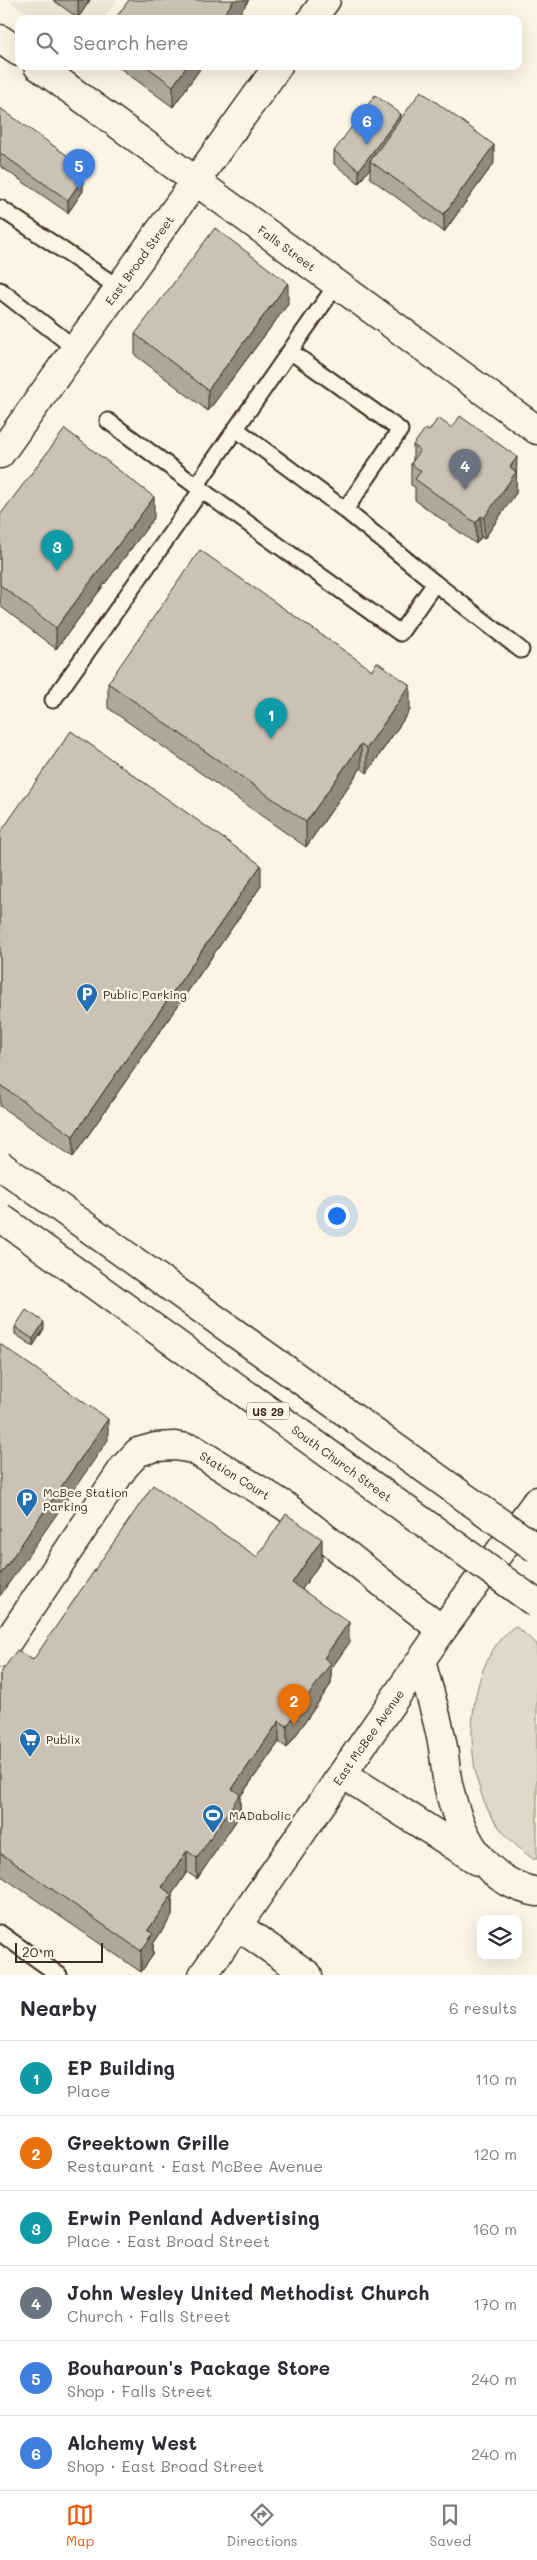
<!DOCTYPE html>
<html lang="en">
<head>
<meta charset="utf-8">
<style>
  body { margin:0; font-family:Mali,sans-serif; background:#f7f7f7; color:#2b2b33 }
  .controls { position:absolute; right:15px; bottom:15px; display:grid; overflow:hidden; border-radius:10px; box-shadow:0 5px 20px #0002 }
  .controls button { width:45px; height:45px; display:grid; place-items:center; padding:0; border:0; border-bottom:1px solid #e1e1e2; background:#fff; color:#2b2b33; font:25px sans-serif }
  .scale { position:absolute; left:15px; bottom:12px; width:88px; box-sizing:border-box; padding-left:5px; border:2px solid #3b2a1e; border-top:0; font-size:14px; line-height:18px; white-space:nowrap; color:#3b2a1e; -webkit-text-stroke:4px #fcf5e5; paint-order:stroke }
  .you { position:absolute; left:336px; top:1215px; width:18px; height:18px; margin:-12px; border:4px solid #fff; border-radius:50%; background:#1a73e8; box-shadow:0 0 0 8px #1a73e833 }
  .badge { display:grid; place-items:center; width:32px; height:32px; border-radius:50%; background:#ea580c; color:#fff; font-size:16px; font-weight:700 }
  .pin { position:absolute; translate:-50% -41px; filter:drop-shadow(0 1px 2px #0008) }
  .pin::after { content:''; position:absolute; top:26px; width:18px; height:15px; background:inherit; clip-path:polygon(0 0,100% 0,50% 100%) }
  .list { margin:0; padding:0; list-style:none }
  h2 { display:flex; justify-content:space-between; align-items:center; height:65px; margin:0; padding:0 20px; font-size:21px }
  h2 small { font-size:16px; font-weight:400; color:#7c7c81 }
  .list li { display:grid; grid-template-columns:32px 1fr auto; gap:15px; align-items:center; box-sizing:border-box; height:75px; padding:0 20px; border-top:1px solid #e1e1e2 }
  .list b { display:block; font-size:19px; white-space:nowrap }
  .list p { margin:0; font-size:16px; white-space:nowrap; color:#7c7c81 }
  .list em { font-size:16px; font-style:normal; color:#7c7c81 }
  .icon { flex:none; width:28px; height:28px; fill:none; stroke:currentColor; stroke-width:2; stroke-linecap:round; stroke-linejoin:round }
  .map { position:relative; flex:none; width:537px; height:1975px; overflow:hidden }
  .search { position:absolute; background:#fff; box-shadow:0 5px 20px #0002; left:15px; right:15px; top:15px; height:55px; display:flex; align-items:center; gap:12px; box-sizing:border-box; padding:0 18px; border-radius:10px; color:#7c7c81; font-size:19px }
  .sheet { height:515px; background:#fff }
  nav { display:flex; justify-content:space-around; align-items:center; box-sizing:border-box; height:70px; border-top:1px solid #e1e1e2; background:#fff; font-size:14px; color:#7c7c81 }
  nav a { display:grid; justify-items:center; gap:2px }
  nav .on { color:#ea580c }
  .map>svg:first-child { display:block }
  .built { fill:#eee6d6 }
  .green { fill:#e0d8c8; stroke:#8e8173 }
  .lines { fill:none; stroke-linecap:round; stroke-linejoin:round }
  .service-casing { stroke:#3b2a1e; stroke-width:19 }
  .minor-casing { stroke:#3b2a1e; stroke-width:31 }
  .tertiary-casing { stroke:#3b2a1e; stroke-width:31 }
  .primary-casing { stroke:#3b2a1e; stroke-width:31 }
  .service { stroke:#fcf5e5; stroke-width:15 }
  .minor { stroke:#fcf5e5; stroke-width:28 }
  .tertiary { stroke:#fcf5e5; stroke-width:28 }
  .primary { stroke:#fcf5e5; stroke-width:28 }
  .primary-bridge-casing { stroke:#3b2a1e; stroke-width:31; stroke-linecap:butt }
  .primary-bridge { stroke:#fcf5e5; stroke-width:28 }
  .wall { fill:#afa79a; stroke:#3b2a1e }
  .shaded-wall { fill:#8f887d; stroke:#3b2a1e }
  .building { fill:#ccc2b3; stroke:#3b2a1e }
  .labels { text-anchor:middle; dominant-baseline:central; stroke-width:4.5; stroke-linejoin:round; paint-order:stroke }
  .shield { fill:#fcf5e5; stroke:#75675a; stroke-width:1 }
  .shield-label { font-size:11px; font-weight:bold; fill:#3b2a1e }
  .street-label { font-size:12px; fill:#3b2a1e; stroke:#fcf5e5 }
  .poi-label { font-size:12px; fill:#3b2a1e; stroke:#fcf5e5; text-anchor:start }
</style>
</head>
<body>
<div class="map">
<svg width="537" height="1975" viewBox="0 0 537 1975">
  <rect width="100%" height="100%" fill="#fcf5e5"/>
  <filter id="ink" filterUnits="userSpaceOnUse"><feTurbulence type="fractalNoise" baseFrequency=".02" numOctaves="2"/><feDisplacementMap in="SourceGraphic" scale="10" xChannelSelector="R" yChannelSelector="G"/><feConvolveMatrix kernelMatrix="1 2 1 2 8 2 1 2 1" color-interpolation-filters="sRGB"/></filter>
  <g filter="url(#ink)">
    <!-- built -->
    <path class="built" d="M8,0H117L103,19H34Z"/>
    <!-- green -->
    <path class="green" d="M515,1626L537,1644V1859H533C516,1846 502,1834 491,1815C461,1766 465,1660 515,1626Z"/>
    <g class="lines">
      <!-- service casing -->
      <g class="service-casing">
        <g id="service">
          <path d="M0,208L119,288"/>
          <path d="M0,290L75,348"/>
          <path d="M290,351L196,486L400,633L435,583L345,510L400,430L290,351L337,284"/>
          <path d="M108,421L196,486"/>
          <path d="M236,429L345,510"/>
          <path d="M435,583L521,650"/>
          <path d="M53,700L202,489"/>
          <path d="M0,1933L59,1975"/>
        </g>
      </g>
      <!-- minor casing -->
      <g class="minor-casing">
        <g id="minor">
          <path d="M0,1653L124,1467L138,1452L156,1447L175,1446L193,1449L285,1506L442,1630"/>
          <path d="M238,1926L308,1975"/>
        </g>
      </g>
      <!-- tertiary casing -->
      <g class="tertiary-casing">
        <g id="tertiary">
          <path d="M312,19L326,0"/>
          <path d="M0,39L19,52"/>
          <path d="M38,66L537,430"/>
          <path d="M0,454L278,66"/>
          <path d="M203,1975L442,1630L537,1501"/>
        </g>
      </g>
      <!-- primary casing -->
      <g class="primary-casing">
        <g id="primary">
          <path d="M421,1661C428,1688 437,1715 442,1742C445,1756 445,1770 448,1784C459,1834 483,1882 537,1892"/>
          <path d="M343,1774L478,1861"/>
        </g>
      </g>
      <!-- service -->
      <use href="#service" class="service"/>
      <!-- minor -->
      <use href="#minor" class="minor"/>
      <!-- tertiary -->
      <use href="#tertiary" class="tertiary"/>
      <!-- primary -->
      <use href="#primary" class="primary"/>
      <!-- primary-bridge casing -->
      <g class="primary-bridge-casing">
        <g id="primary-bridge">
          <path d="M0,1165L537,1549"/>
          <path d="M0,1217L537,1604"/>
        </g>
      </g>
      <!-- primary-bridge -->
      <use href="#primary-bridge" class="primary-bridge"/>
    </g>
    <!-- wall -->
    <g class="wall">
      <path d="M53,0H90L78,18Z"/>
      <path d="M117,66H202L173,107Z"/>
      <path d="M0,108L83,191L68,213L0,166Z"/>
      <path d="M401,118L494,163L444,232L370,178V168L359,183L334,164V151Z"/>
      <path d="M288,304L208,411L135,355V334Z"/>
      <path d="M413,445L517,478L516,479V493L484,539L481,537L476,544L415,500V487L411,485V464L413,460Z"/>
      <path d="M0,515L154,518L56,649L0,606Z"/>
      <path d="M108,683L410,710L367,773L361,768L306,847L108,708Z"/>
      <path d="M0,833L261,886L73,1157L0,1106Z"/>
      <path d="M15,1327L44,1329L33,1346L15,1334Z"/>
      <path d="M257,1557L322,1560L302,1589L349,1643L331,1669V1684L287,1748L279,1742L240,1797V1815L197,1879L187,1872L172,1894V1916L153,1944V1955L141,1972L0,1875V1674L33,1660Z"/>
    </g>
    <!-- shaded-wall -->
    <g class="shaded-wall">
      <path d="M78,0H90L78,18Z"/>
      <path d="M234,0H249L236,19H221Z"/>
      <path d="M187,66H202L173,107V86Z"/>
      <path d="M401,114V127L370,161V168L359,183V170Z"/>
      <path d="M494,145V163L444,232V214Z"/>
      <path d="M83,178V191L68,213V200Z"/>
      <path d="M288,283V304L208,411V390Z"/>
      <path d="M517,457L516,493L484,539V518L510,467Z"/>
      <path d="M154,497V518L56,649V628Z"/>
      <path d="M481,516V537L476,544V523Z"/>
      <path d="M410,685V710L367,773V748Z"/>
      <path d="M361,744V768L306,847V822Z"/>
      <path d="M261,865V886L73,1157V1136Z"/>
      <path d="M44,1322V1329L33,1346V1339Z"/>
      <path d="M108,1419V1440L0,1596V1575Z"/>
      <path d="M322,1539V1560L292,1604V1583Z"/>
      <path d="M349,1622V1643L331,1669V1684L287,1748V1726L324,1658Z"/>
      <path d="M279,1721V1742L240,1797V1815L197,1879V1858L232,1789Z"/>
      <path d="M187,1851V1872L162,1909V1887Z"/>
      <path d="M172,1895V1916L153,1944V1955L141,1972V1951L148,1930Z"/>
    </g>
    <!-- building -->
    <g class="building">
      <path d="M129,0H234L221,19H115Z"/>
      <path d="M146,66H187L173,86Z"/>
      <path d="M421,91L494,145L444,214L370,161Z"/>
      <path d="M375,95L401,114L359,170L334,151Z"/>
      <path d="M0,108L75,161L81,172L83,178L68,200L0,153Z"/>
      <path d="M215,228L288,283L208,390L135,334Z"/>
      <path d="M460,416L517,457L510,467L516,472L484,518L481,516L476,523L415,479L421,471L411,464L420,450L413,445L425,429L429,431L438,418L452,428Z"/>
      <path d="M65,429L154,497L56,628L0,585V515Z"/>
      <path d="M200,550L372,670L377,662L410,685L367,748L361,744L306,822L108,683Z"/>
      <path d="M71,731L261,865L73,1136L0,1085V833Z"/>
      <path d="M26,1310L44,1322L33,1339L15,1327Z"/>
      <path d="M0,1344L108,1419L0,1575Z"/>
      <path d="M153,1485L257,1557L286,1514L322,1539L292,1583L349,1622L324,1658L331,1663L287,1726L279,1721L232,1789L240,1794L197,1858L187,1851L162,1887L172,1895L148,1930L153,1934L141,1951L0,1853V1674L17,1650L33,1660Z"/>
    </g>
  </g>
  <!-- icons -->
  <defs>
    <g id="parking-pin" transform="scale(1.125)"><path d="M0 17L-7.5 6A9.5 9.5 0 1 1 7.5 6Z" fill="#1f6fb2" stroke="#fcf5e5"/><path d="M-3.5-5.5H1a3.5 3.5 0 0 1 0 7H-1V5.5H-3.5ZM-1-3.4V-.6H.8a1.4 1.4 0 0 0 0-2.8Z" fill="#fff"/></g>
    <g id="supermarket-pin" transform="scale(1.125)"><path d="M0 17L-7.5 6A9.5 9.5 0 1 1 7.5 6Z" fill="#1f6fb2" stroke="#fcf5e5"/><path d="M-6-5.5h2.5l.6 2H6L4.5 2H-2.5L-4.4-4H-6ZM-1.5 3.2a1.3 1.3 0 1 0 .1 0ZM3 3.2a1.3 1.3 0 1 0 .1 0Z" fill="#fff"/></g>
    <g id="stadium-pin" transform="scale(1.125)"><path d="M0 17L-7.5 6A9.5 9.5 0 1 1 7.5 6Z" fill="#1f6fb2" stroke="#fcf5e5"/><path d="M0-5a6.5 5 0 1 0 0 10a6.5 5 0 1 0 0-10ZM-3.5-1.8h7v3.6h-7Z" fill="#fff"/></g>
  </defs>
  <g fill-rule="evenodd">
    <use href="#parking-pin" x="87" y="994"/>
    <use href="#parking-pin" x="27" y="1499"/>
    <use href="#supermarket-pin" x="30" y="1739"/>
    <use href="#stadium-pin" x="213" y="1815"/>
  </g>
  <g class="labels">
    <!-- shield labels -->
    <rect class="shield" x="247" y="1402.5" width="42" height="17" rx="4"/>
    <g class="shield-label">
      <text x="268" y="1411">US 29</text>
    </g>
    <!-- street labels -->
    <g class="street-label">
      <text transform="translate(287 248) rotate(36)">Falls Street</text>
      <text transform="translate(139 260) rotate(-54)">East Broad Street</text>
      <text transform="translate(342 1463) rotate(36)">South Church Street</text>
      <text transform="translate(235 1475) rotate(32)">Station Court</text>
      <text transform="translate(368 1737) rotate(-55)">East McBee Avenue</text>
    </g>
    <!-- poi labels -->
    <g class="poi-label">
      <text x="103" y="994">Public Parking</text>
      <text x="43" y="1492">McBee Station<tspan x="43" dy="14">Parking</tspan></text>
      <text x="46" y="1739">Publix</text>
      <text x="229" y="1815">MADabolic</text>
    </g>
  </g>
</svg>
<div class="controls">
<button><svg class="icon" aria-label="layers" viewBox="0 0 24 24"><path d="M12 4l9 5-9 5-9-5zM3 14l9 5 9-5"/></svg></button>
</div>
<div class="scale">20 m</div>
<div class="you"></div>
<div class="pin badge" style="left:271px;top:739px;background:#0f9aa8">1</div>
<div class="pin badge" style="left:294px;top:1725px;background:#e8710a">2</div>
<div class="pin badge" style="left:57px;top:571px;background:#0f9aa8">3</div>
<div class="pin badge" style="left:465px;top:490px;background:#6b7280">4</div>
<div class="pin badge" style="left:79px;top:190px;background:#3f7fe0">5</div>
<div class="pin badge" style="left:367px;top:145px;background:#3f7fe0">6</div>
<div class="search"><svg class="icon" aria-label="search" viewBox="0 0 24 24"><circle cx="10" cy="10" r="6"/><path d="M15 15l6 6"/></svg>Search here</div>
</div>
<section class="sheet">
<h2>Nearby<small>6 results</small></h2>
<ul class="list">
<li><span class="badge" style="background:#0f9aa8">1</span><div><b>EP Building</b><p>Place</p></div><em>110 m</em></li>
<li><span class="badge" style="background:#e8710a">2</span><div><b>Greektown Grille</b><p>Restaurant · East McBee Avenue</p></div><em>120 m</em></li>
<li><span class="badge" style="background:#0f9aa8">3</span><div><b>Erwin Penland Advertising</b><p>Place · East Broad Street</p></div><em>160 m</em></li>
<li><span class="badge" style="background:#6b7280">4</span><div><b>John Wesley United Methodist Church</b><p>Church · Falls Street</p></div><em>170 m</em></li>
<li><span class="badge" style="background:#3f7fe0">5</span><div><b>Bouharoun's Package Store</b><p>Shop · Falls Street</p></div><em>240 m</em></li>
<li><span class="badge" style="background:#3f7fe0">6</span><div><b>Alchemy West</b><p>Shop · East Broad Street</p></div><em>240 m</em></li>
</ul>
</section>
<nav>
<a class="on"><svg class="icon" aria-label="map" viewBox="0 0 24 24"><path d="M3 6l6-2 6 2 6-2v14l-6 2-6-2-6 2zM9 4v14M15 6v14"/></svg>Map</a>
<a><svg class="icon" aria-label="directions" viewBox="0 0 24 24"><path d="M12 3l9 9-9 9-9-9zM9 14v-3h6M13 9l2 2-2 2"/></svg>Directions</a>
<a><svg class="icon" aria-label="saved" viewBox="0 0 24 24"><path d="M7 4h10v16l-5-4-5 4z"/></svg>Saved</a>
</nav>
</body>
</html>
